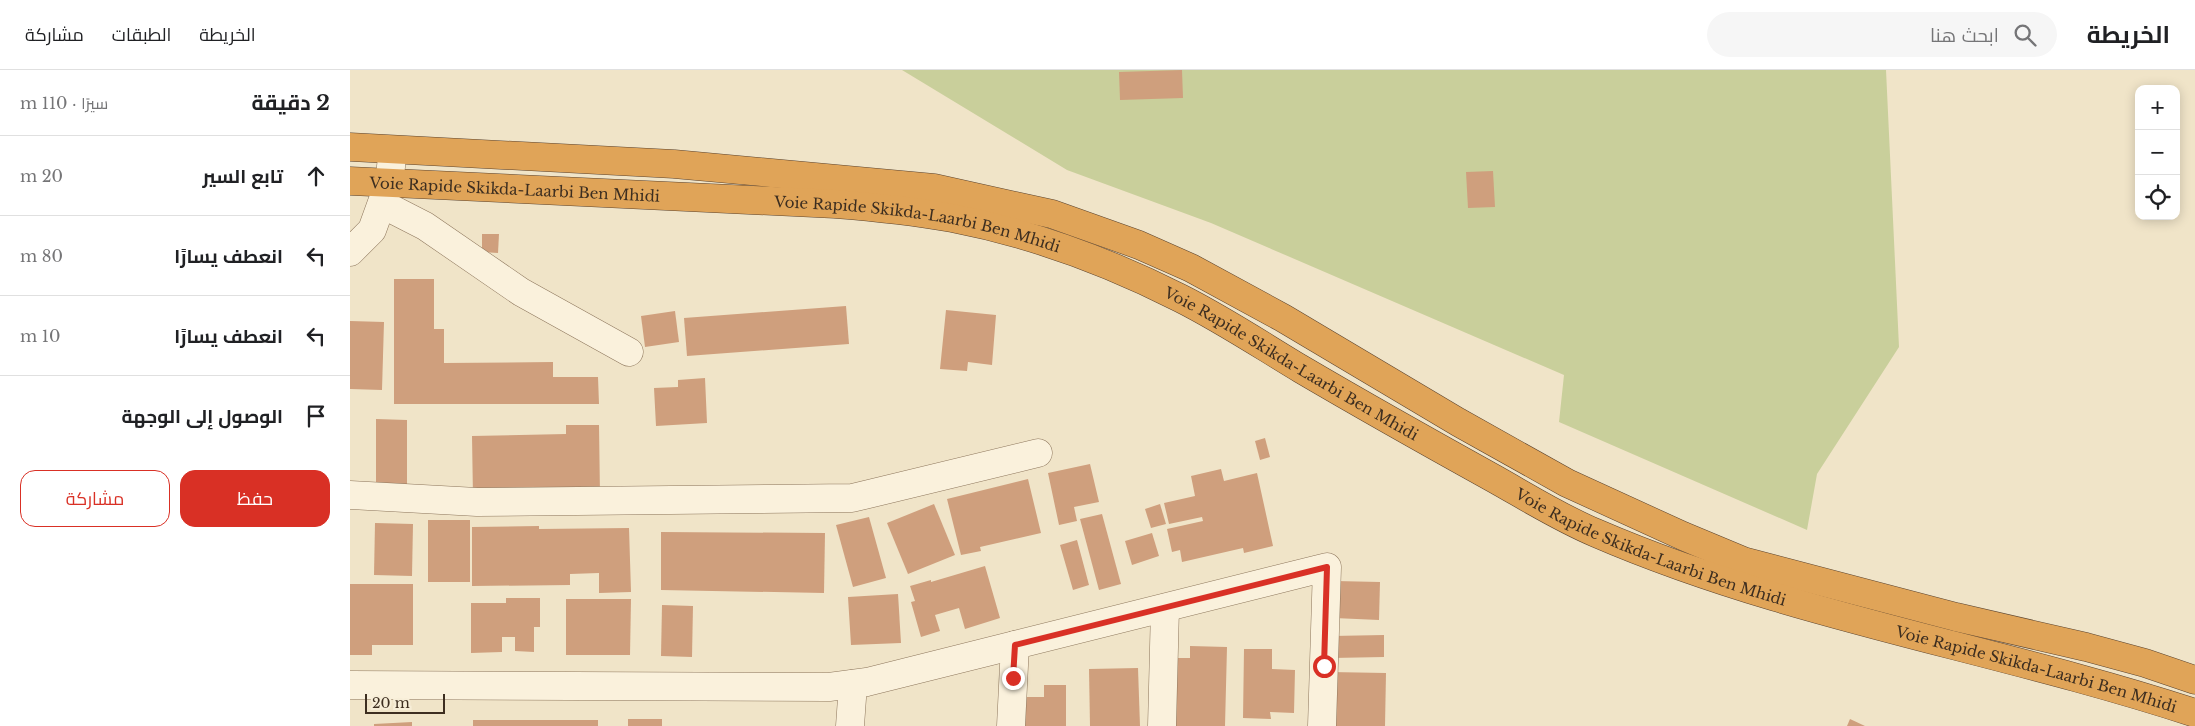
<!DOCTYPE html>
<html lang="ar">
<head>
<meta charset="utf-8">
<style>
  body { margin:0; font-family:"Libre Baskerville",Cairo,serif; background:#f6f6f6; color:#202124; direction:rtl }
  .controls { position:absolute; right:15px; top:15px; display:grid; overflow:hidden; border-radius:10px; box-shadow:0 2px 12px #0003 }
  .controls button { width:45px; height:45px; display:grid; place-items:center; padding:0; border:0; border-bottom:1px solid #e0e0e0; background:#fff; color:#202124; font:25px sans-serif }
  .scale { position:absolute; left:15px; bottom:12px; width:80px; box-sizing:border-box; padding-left:5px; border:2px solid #3d2e20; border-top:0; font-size:14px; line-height:18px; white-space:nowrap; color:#3d2e20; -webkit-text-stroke:4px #f7eed8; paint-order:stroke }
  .stop { position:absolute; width:15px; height:15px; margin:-11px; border:4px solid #d93025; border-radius:50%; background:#fff }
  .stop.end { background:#d93025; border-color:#fff; box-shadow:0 1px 5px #0008 }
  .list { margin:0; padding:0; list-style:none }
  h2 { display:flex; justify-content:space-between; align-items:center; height:65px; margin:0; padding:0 20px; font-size:21px }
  h2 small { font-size:16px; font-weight:400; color:#757577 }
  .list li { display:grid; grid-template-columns:32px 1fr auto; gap:15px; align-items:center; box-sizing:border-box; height:80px; padding:0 20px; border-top:1px solid #e0e0e0 }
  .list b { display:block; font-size:19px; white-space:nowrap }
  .list em { font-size:16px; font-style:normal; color:#757577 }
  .actions { display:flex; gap:10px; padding:15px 20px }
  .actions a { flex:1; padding:11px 0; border:1px solid #d93025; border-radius:15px; text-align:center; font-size:18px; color:#d93025 }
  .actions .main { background:#d93025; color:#fff }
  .icon { flex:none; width:28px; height:28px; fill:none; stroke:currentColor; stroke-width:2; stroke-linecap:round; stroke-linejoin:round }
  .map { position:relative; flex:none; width:1845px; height:656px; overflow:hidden; direction:ltr }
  header { display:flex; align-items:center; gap:30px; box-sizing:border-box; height:70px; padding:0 25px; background:#fff; border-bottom:1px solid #e0e0e0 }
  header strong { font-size:24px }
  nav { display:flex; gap:28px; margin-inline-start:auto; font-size:18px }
  .search { width:350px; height:45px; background:#f6f6f6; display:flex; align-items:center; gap:12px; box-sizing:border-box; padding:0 18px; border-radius:28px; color:#757577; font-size:19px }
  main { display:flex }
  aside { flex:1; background:#fff }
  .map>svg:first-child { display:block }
  .green { fill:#c9cf9b }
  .building { fill:#cf9f7d }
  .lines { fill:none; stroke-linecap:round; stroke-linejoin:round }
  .street-casing { stroke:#8d765c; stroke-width:29 }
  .highway-casing { stroke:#5b4430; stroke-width:29 }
  .street { stroke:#faf1dc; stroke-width:28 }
  .highway { stroke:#e0a458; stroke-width:28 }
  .route { stroke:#d93025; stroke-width:6 }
  .labels { text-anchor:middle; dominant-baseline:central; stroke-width:4.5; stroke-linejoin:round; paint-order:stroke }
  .street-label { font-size:15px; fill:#3d2e20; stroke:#f7eed8 }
</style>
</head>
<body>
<header>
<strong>الخريطة</strong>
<div class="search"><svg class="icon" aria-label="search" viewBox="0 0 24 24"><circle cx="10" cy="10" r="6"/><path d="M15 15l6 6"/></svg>ابحث هنا</div>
<nav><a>الخريطة</a><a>الطبقات</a><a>مشاركة</a></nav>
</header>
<main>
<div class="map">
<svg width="1845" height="656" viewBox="0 0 1845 656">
  <rect width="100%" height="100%" fill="#f0e4c8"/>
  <!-- green -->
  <path class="green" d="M552,0H1536L1549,277L1467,404L1457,460L1209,352L1214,305L861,153L717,100Z"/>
  <!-- building -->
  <g class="building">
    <path d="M832,0L833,28L770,30L769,2Z"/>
    <path d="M1143,101L1145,137L1118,138L1116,102Z"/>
    <path d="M132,164H149L148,183L132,182Z"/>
    <path d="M44,209H84V259H94V293L203,292V307H248L249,334H44Z"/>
    <path d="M496,236L499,274L337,286L334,248Z"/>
    <path d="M596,240L646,245L642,295L618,292L617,301L590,299Z"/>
    <path d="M325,241L329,272L295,277L291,246Z"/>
    <path d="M0,251L34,252L32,320L0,319Z"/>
    <path d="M355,308L357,353L306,356L304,318L328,317V310Z"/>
    <path d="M26,349L57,350V425H26Z"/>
    <path d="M216,355H249L250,426L123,428L122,366L216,364Z"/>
    <path d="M915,368L920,387L910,390L905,371Z"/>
    <path d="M740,394L749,432L724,437L727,451L709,455L698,403Z"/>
    <path d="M871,399L874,411L907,403L923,476L894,483L893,478L832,492L830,480L822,482L817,459L853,451L852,447L819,454L814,433L845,426L841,406Z"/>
    <path d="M678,409L691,463L630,477L631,481L611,485L597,429Z"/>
    <path d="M584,434L605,485L558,504L537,453Z"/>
    <path d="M810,434L816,454L801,458L795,439Z"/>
    <path d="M752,444L771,514L749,520L730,449Z"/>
    <path d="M519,447L536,508L503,517L486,455Z"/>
    <rect x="78" y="450" width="42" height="62"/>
    <path d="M25,453L63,454L62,506L24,505Z"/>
    <path d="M189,456V459L279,458L281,522L249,523V503L220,504V515L122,516V457Z"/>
    <path d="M311,462L475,463L474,523L311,520Z"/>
    <path d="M802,463L809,486L782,495L775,471Z"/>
    <path d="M727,470L739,515L723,520L710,475Z"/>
    <path d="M635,496L650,548L615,559L609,538L585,545L590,561L571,567L561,532L565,531L560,516L581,510V512Z"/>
    <path d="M985,511L1030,512L1029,550L984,548Z"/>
    <path d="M0,514H63V575H22V585H0Z"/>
    <path d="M548,524L551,573L501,575L498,527Z"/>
    <path d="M156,528H190V557H184V582L165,581V567H152V582L121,583V533H156Z"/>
    <path d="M216,529H281L280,585H216Z"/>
    <path d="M312,535L343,536L342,587L311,586Z"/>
    <path d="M1034,565V587L982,588V566Z"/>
    <path d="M840,576L877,577L875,656H818L820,588H840Z"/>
    <path d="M894,579H922V599L945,600L944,643L920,642L921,649L893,648Z"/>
    <path d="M788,598L790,656H740L739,599Z"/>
    <path d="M980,602L1036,603L1035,656H977Z"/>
    <path d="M694,615H716V656H658V627H694Z"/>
    <rect x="278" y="649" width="34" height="7"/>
    <path d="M1500,649L1515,656H1497Z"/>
    <rect x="123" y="650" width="125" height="6"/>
    <path d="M62,652V656H24V654Z"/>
  </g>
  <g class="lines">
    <!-- street casing -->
    <g class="street-casing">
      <g id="street">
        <path d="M32,134L75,156L171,222L279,282"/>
        <path d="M0,182L22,160L39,113L43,80"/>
        <path d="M0,425L127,432L502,428L688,383"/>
        <path d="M0,615L479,617L517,612L977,497L972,656"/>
        <path d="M500,656L503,614"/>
        <path d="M661,656L665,575"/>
        <path d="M812,656L815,538"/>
      </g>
    </g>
    <!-- highway casing -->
    <g class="highway-casing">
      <g id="highway">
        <path d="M0,77L324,94L584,118L702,144L789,175L841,198L933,248L1108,352L1217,413L1333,466L1393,491L1606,547L1736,577L1795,593L1845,610"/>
        <path id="s1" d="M0,111L485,134C524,137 563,141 602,148C680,163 759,192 830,228C872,249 911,275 951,299C1014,336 1078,372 1143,408C1177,427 1210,448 1246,463C1438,546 1647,578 1845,643"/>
      </g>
    </g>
    <!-- street -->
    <use href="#street" class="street"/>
    <!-- highway -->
    <use href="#highway" class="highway"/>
  </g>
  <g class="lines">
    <!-- route -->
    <path class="route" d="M663,608L665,575L977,497L974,596"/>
  </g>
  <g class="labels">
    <!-- street labels -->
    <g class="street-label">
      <text stroke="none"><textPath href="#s1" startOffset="165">Voie Rapide Skikda-Laarbi Ben Mhidi</textPath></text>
      <text stroke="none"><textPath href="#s1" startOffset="570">Voie Rapide Skikda-Laarbi Ben Mhidi</textPath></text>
      <text stroke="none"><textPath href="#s1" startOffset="975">Voie Rapide Skikda-Laarbi Ben Mhidi</textPath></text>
      <text stroke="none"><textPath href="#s1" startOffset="1380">Voie Rapide Skikda-Laarbi Ben Mhidi</textPath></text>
      <text stroke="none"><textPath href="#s1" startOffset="1785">Voie Rapide Skikda-Laarbi Ben Mhidi</textPath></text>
    </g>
  </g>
</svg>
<div class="controls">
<button>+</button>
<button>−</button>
<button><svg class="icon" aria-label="locate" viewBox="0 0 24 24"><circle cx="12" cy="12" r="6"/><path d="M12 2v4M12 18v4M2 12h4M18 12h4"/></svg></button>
</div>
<div class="scale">20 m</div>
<div class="stop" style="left:974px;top:596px"></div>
<div class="stop end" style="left:663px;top:608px"></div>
</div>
<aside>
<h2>2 دقيقة<small>سيرًا · 110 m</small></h2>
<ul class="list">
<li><svg class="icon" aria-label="ahead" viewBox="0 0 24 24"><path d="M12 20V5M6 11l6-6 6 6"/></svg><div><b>تابع السير</b></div><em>20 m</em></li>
<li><svg class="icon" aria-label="left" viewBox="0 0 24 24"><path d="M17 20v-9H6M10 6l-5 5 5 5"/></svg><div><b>انعطف يسارًا</b></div><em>80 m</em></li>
<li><svg class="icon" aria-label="left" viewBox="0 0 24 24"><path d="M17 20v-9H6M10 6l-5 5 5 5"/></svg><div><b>انعطف يسارًا</b></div><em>10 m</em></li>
<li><svg class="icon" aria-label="arrive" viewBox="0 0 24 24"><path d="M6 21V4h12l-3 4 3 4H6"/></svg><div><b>الوصول إلى الوجهة</b></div></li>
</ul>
<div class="actions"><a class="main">حفظ</a><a>مشاركة</a></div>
</aside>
</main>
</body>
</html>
